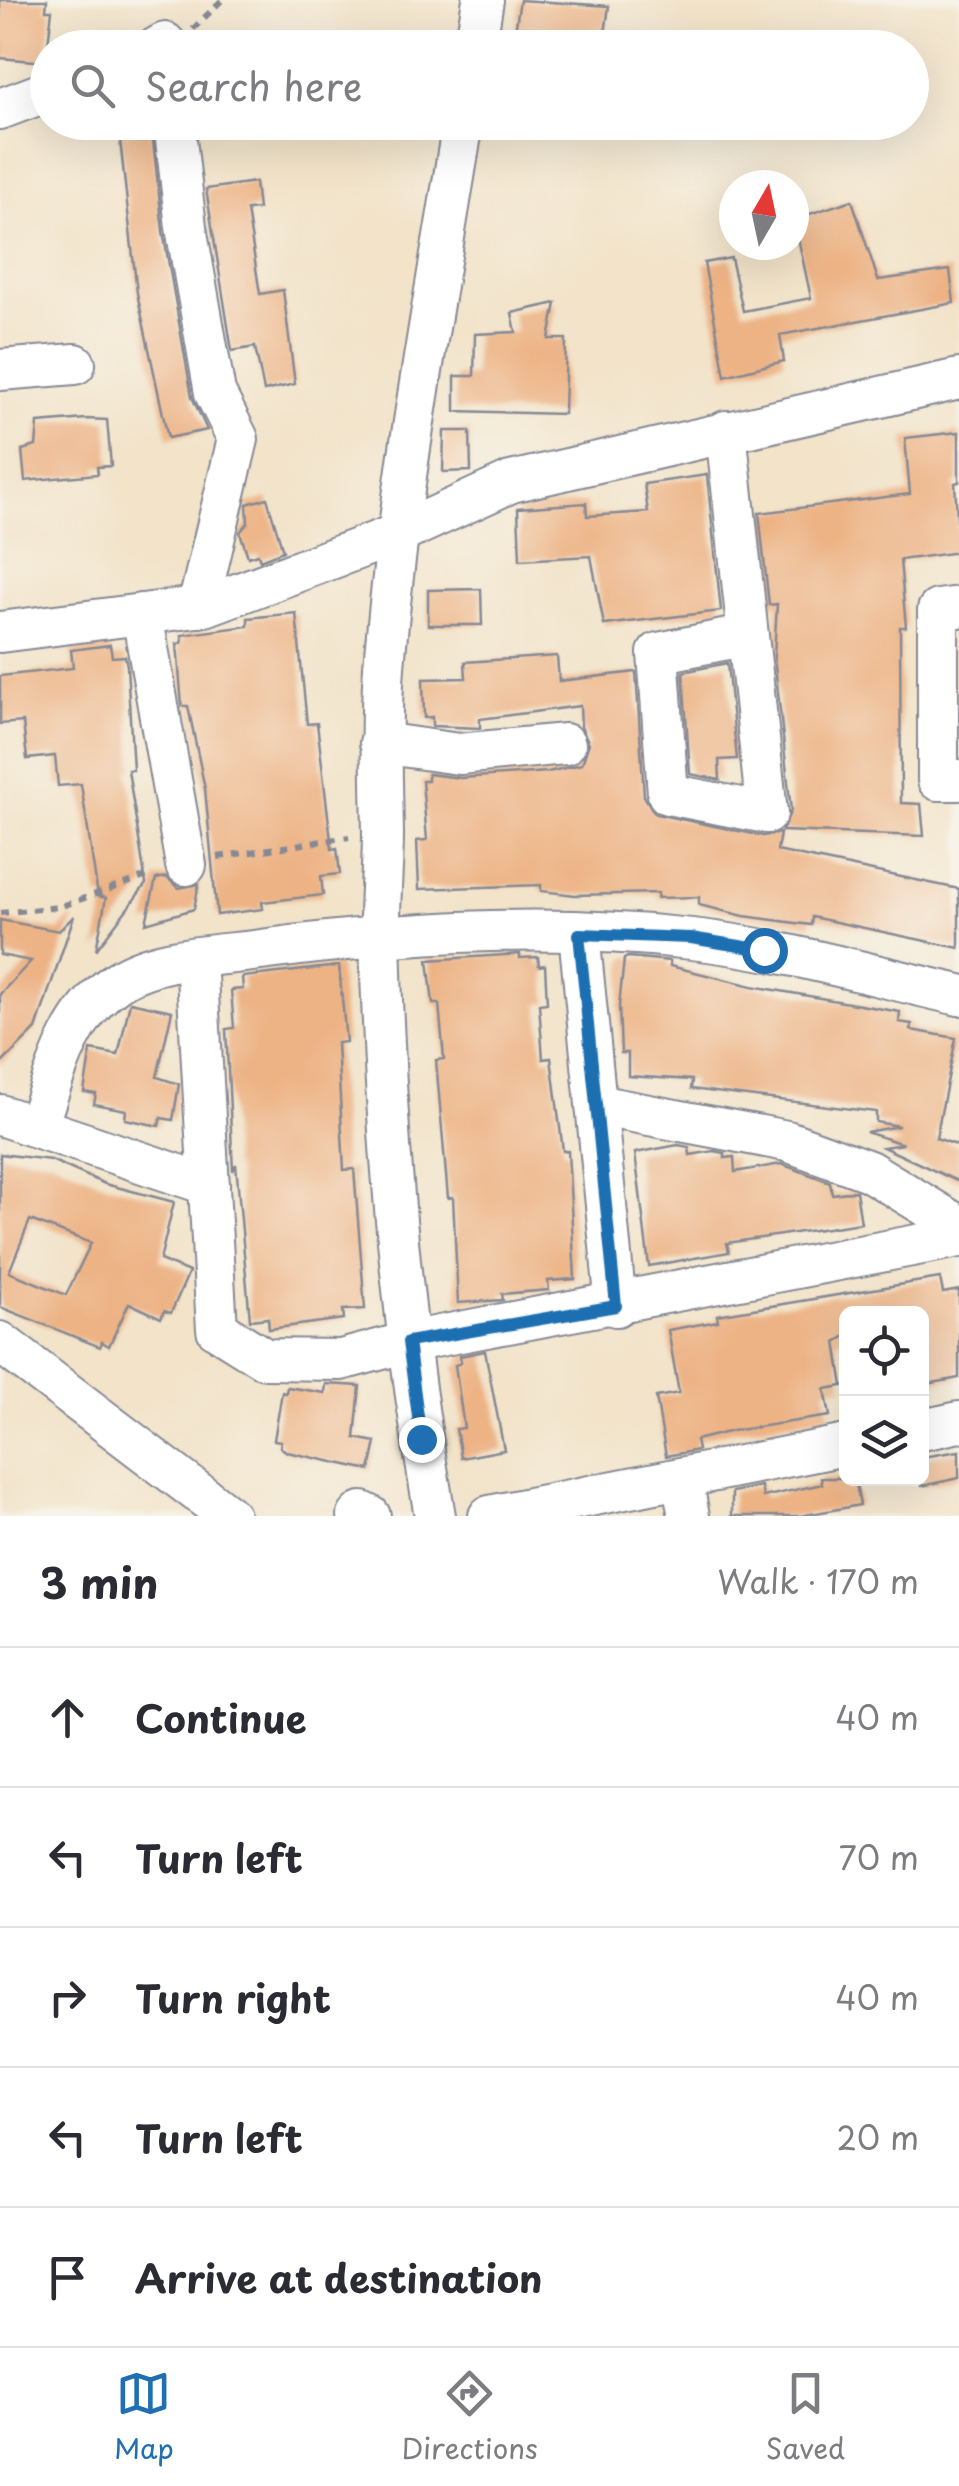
<!DOCTYPE html>
<html lang="en">
<head>
<meta charset="utf-8">
<style>
  body { margin:0; font-family:"Playpen Sans",sans-serif; background:#f2f2f3; color:#2b2b33 }
  .controls { position:absolute; right:30px; bottom:30px; display:grid; overflow:hidden; border-radius:15px; box-shadow:0 10px 40px #0002 }
  .controls button { width:90px; height:90px; display:grid; place-items:center; padding:0; border:0; border-bottom:2px solid #e1e1e2; background:#fff; color:#2b2b33; font:50px sans-serif }
  .compass { position:absolute; left:719px; top:170px; width:90px; height:90px; border-radius:50%; background:#fff; box-shadow:0 10px 40px #0002; rotate:9deg }
  .stop { position:absolute; width:30px; height:30px; margin:-22px; border:8px solid #1f6fb2; border-radius:50%; background:#fff }
  .stop.end { background:#1f6fb2; border-color:#fff; box-shadow:0 2px 10px #0008 }
  .list { margin:0; padding:0; list-style:none }
  h2 { display:flex; justify-content:space-between; align-items:center; height:130px; margin:0; padding:0 40px; font-size:42px }
  h2 small { font-size:32px; font-weight:400; color:#7c7c81 }
  .list li { display:grid; grid-template-columns:65px 1fr auto; gap:30px; align-items:center; box-sizing:border-box; height:140px; padding:0 40px; border-top:2px solid #e1e1e2 }
  .list b { display:block; font-size:38px; white-space:nowrap }
  .list em { font-size:32px; font-style:normal; color:#7c7c81 }
  .icon { flex:none; width:55px; height:55px; fill:none; stroke:currentColor; stroke-width:2; stroke-linecap:round; stroke-linejoin:round }
  .map { position:relative; flex:none; width:959px; height:1516px; overflow:hidden }
  .search { position:absolute; background:#fff; box-shadow:0 10px 40px #0002; left:30px; right:30px; top:30px; height:110px; display:flex; align-items:center; gap:25px; box-sizing:border-box; padding:0 35px; border-radius:55px; color:#7c7c81; font-size:38px }
  .sheet { height:830px; background:#fff }
  nav { display:flex; justify-content:space-around; align-items:center; box-sizing:border-box; height:140px; border-top:2px solid #e1e1e2; background:#fff; font-size:28px; color:#7c7c81 }
  nav a { display:grid; justify-items:center; gap:5px }
  nav .on { color:#1f6fb2 }
  .map>svg:first-child { display:block }
  .building { fill:#edb385; fill-rule:evenodd }
  .lines { fill:none; stroke-linecap:round; stroke-linejoin:round }
  .minor-casing { stroke:#868994; stroke-width:44 }
  .path { stroke:#868994; stroke-width:6; stroke-dasharray:8 8; stroke-linecap:butt }
  .minor { stroke:#fff; stroke-width:40 }
  .route { stroke:#1f6fb2; stroke-width:12 }
</style>
</head>
<body>
<div class="map">
<svg width="959" height="1516" viewBox="0 0 959 1516">
  <rect width="100%" height="100%" fill="#f7f3e8"/>
  <filter id="ink" filterUnits="userSpaceOnUse"><feTurbulence type="fractalNoise" baseFrequency=".01" numOctaves="2"/><feDisplacementMap in="SourceGraphic" scale="20" xChannelSelector="R" yChannelSelector="G"/><feConvolveMatrix kernelMatrix="1 2 1 2 8 2 1 2 1" color-interpolation-filters="sRGB"/></filter>
  <filter id="wash" filterUnits="userSpaceOnUse"><feTurbulence type="fractalNoise" baseFrequency=".0048" numOctaves="4" result="noise"/><feDisplacementMap in="SourceGraphic" scale="40" xChannelSelector="R" yChannelSelector="G"/><feGaussianBlur stdDeviation="2.25" result="paint"/><feColorMatrix in="noise" values="0 0 0 0 0 0 0 0 0 0 0 0 0 0 0 0 0 1.4 0 .05"/><feComposite in="paint" operator="in"/></filter>
  <g filter="url(#wash)">
    <rect width="100%" height="100%" fill="#f2e3c9"/>
    <g id="blocks">
      <!-- building -->
      <g class="building">
        <path d="M0,0H47L46,10H52L46,62L0,58Z"/>
        <path d="M520,0L609,6L603,48L513,43Z"/>
        <path d="M118,122H151L163,231L192,397L207,430L168,438L137,293Z"/>
        <path d="M255,182L258,209L247,210L260,294L283,290L295,384L264,391L255,347L232,351L206,189Z"/>
        <path d="M852,200L878,280L950,270L954,303L780,335L784,361L725,376L704,263L731,258L743,311L811,298L794,219Z"/>
        <path d="M556,303L549,339H566L564,414L455,411V376H474L475,334L516,332L512,313Z"/>
        <path d="M86,419L107,420L111,466L97,467L98,474L25,481L22,450L36,446L38,423Z"/>
        <path d="M444,431H470L471,471L443,472Z"/>
        <path d="M959,432V482L955,483L959,552L900,560L906,627H900L901,803L921,804L924,836L782,831L791,810L774,656L777,604L769,605L759,513L910,494L905,438Z"/>
        <path d="M707,475L721,611L604,625L591,556L520,560L518,508L586,503L587,516L648,512L644,484Z"/>
        <path d="M267,498L283,551L260,560L258,554L248,557L240,532L248,523L247,504Z"/>
        <path d="M481,589L482,625H428V590Z"/>
        <path d="M296,613L307,724L317,723L332,849L337,848L340,874L321,876L323,895L262,902L263,909L217,915L205,789L188,706H182L177,644L182,643V635L248,626V618Z"/>
        <path d="M110,645L112,657L125,656L127,666L133,770H128L146,884L96,950L106,898L98,896L81,784L58,786L55,756L27,759L23,722L0,724V676L73,668L71,650Z"/>
        <path d="M557,656L559,681L636,672L644,796L655,814L763,836L780,833L777,851L959,889V948L812,917L811,925L744,916L699,905V897L657,898L658,893L575,895L541,891V885L419,889L417,841L427,840L422,781H428V774L461,778L548,772L582,764L589,743L581,727L580,706L480,719V728L432,726V717L424,718L423,679L466,678L465,662Z"/>
        <path d="M727,663L737,759L719,760L720,780L690,774L683,672Z"/>
        <path d="M166,877L179,888L199,884L194,909L146,923L156,879Z"/>
        <path d="M74,916L36,1029L0,1065V994L31,961L0,955V920L59,931Z"/>
        <path d="M520,954V958L538,957L539,966L545,965L547,1003L539,1004L543,1059L551,1058L563,1151H568L575,1279L548,1281L549,1290L502,1294L503,1300L458,1303L453,1197L448,1198L436,1060L444,1059L439,1004H433L428,960Z"/>
        <path d="M628,957L670,961V966L752,986L900,1012L899,1022L912,1024L911,1030L956,1038L936,1138L959,1146V1182L883,1147L903,1144L866,1132L899,1126L876,1122V1112L691,1089L692,1080L628,1076V1053H621L619,1006L624,959Z"/>
        <path d="M339,966L346,1042L337,1043L344,1170L354,1169L365,1309L343,1310L344,1319L269,1329L268,1318L250,1320L236,1164L233,1171L226,1029L234,1028L231,990L243,989L242,977Z"/>
        <path d="M130,1002L172,1011L157,1077L179,1084L173,1120L161,1118L159,1126L125,1119L126,1110L94,1104L96,1094L84,1092L91,1050L118,1055Z"/>
        <path d="M678,1145L689,1147L690,1155L714,1151L725,1153V1158L734,1157L735,1172L781,1164L830,1182L832,1194L856,1191L861,1223L727,1243L729,1252L649,1266L635,1153Z"/>
        <path d="M0,1154L51,1160L105,1184L174,1202L160,1260L189,1272L171,1313L164,1311L161,1318L129,1303L109,1346L102,1342L100,1347L0,1307ZM30,1220L91,1243L66,1295L9,1272Z"/>
        <path d="M940,1278L943,1293L959,1290V1378L922,1385V1314H846V1336L836,1342L843,1386L825,1389L830,1416L732,1431L696,1440L698,1450L666,1456L656,1397L679,1393L668,1330L718,1321L717,1315Z"/>
        <path d="M485,1351L504,1450L461,1458L456,1429L464,1428L455,1365L461,1363L460,1356Z"/>
        <path d="M326,1384L360,1386L355,1438L376,1442L370,1470L287,1452L280,1447L281,1441L274,1440L282,1392L286,1393L287,1387L325,1393Z"/>
        <path d="M959,1451V1478L922,1486V1457Z"/>
        <path d="M821,1478H855L860,1505L800,1516H732V1492L761,1486L763,1497L822,1484Z"/>
      </g>
    </g>
  </g>
  <g filter="url(#ink)">
    <use href="#blocks" fill-opacity="0" stroke="#868994" stroke-width="2.5"/>
    <g class="lines">
      <!-- minor casing -->
      <g class="minor-casing">
        <g id="minor">
          <path d="M156,48L165,43V48"/>
          <path d="M475,48L483,0"/>
          <path d="M0,109L48,91"/>
          <path d="M174,122L186,227L215,393L238,439L198,607"/>
          <path d="M0,370L75,364"/>
          <path d="M726,431L767,813L668,794L658,653L748,635"/>
          <path d="M959,607L938,610V780H959"/>
          <path d="M142,614L186,865"/>
          <path d="M0,632L205,606L400,533L511,482L959,379"/>
          <path d="M380,743L459,754L565,744"/>
          <path d="M579,933L616,1306"/>
          <path d="M196,958L217,1329L265,1359L341,1360L408,1342L959,1237"/>
          <path d="M596,1105L787,1141L869,1171L959,1226"/>
          <path d="M0,1115L209,1185"/>
          <path d="M37,1127C55,1074 67,1019 114,984C152,956 217,956 261,950C403,931 549,923 692,939C782,949 871,975 959,995"/>
          <path d="M0,1342L229,1516"/>
          <path d="M922,1430L959,1422"/>
          <path d="M682,1478L689,1516"/>
          <path d="M358,1516L362,1512L370,1516"/>
          <path d="M435,1516C401,1325 385,1132 380,938C379,903 383,868 383,833C382,777 380,723 384,667C399,485 434,303 463,122"/>
          <path d="M489,1516L846,1445"/>
        </g>
      </g>
      <!-- path -->
      <g class="path">
        <path d="M193,29L222,0"/>
        <path d="M218,857L349,837"/>
        <path d="M0,913L59,907L153,874"/>
      </g>
      <!-- minor -->
      <use href="#minor" class="minor"/>
    </g>
  </g>
  <g class="lines" filter="url(#ink)">
    <!-- route -->
    <path class="route" d="M421,1439L408,1342L616,1306L579,934L691,938L764,950"/>
  </g>
</svg>
<div class="controls">
<button><svg class="icon" aria-label="locate" viewBox="0 0 24 24"><circle cx="12" cy="12" r="6"/><path d="M12 2v4M12 18v4M2 12h4M18 12h4"/></svg></button>
<button><svg class="icon" aria-label="layers" viewBox="0 0 24 24"><path d="M12 4l9 5-9 5-9-5zM3 14l9 5 9-5"/></svg></button>
</div>
<svg class="compass" viewBox="-18 -18 36 36"><path d="M0-13l5 13h-10z" fill="#e53935"/><path d="M0 13l5-13h-10z" fill="#7c7c81"/></svg>
<div class="stop" style="left:764px;top:950px"></div>
<div class="stop end" style="left:421px;top:1439px"></div>
<div class="search"><svg class="icon" aria-label="search" viewBox="0 0 24 24"><circle cx="10" cy="10" r="6"/><path d="M15 15l6 6"/></svg>Search here</div>
</div>
<section class="sheet">
<h2>3 min<small>Walk · 170 m</small></h2>
<ul class="list">
<li><svg class="icon" aria-label="ahead" viewBox="0 0 24 24"><path d="M12 20V5M6 11l6-6 6 6"/></svg><div><b>Continue</b></div><em>40 m</em></li>
<li><svg class="icon" aria-label="left" viewBox="0 0 24 24"><path d="M17 20v-9H6M10 6l-5 5 5 5"/></svg><div><b>Turn left</b></div><em>70 m</em></li>
<li><svg class="icon" aria-label="right" viewBox="0 0 24 24"><path d="M7 20v-9h11M14 6l5 5-5 5"/></svg><div><b>Turn right</b></div><em>40 m</em></li>
<li><svg class="icon" aria-label="left" viewBox="0 0 24 24"><path d="M17 20v-9H6M10 6l-5 5 5 5"/></svg><div><b>Turn left</b></div><em>20 m</em></li>
<li><svg class="icon" aria-label="arrive" viewBox="0 0 24 24"><path d="M6 21V4h12l-3 4 3 4H6"/></svg><div><b>Arrive at destination</b></div></li>
</ul>
</section>
<nav>
<a class="on"><svg class="icon" aria-label="map" viewBox="0 0 24 24"><path d="M3 6l6-2 6 2 6-2v14l-6 2-6-2-6 2zM9 4v14M15 6v14"/></svg>Map</a>
<a><svg class="icon" aria-label="directions" viewBox="0 0 24 24"><path d="M12 3l9 9-9 9-9-9zM9 14v-3h6M13 9l2 2-2 2"/></svg>Directions</a>
<a><svg class="icon" aria-label="saved" viewBox="0 0 24 24"><path d="M7 4h10v16l-5-4-5 4z"/></svg>Saved</a>
</nav>
</body>
</html>
